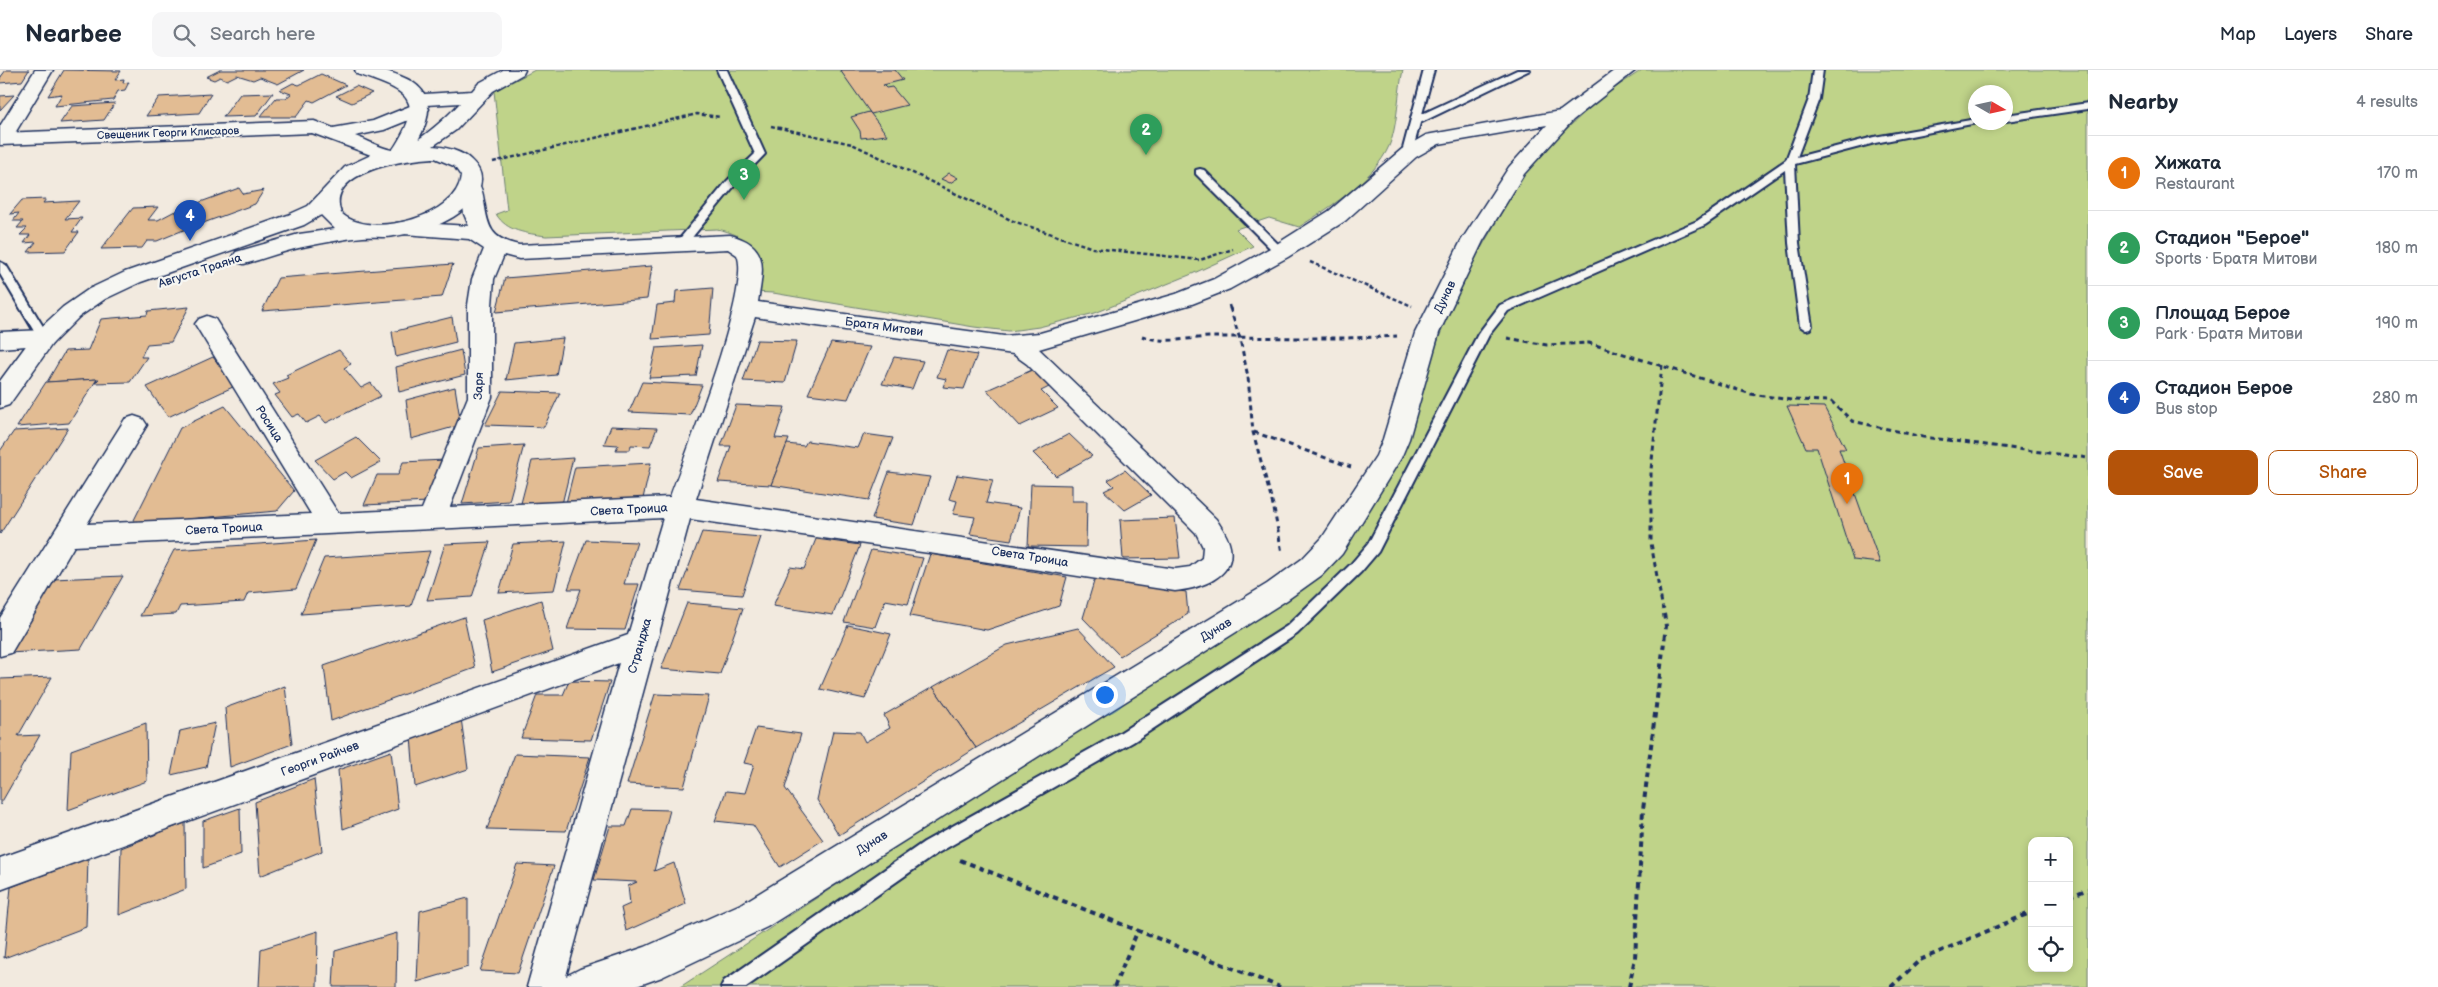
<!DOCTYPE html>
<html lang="en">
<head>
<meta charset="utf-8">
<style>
  body { margin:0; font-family:"Balsamiq Sans",sans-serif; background:#f6f6f7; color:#1f2937 }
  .controls { position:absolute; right:15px; bottom:15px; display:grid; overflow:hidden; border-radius:10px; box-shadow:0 2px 8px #0003 }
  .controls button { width:45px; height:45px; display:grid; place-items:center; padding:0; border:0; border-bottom:1px solid #e0e1e3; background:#fff; color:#1f2937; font:25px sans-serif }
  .compass { position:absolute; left:1968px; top:15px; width:45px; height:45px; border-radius:50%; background:#fff; box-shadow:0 2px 8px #0003; rotate:99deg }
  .you { position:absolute; left:1104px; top:624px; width:18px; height:18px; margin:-12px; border:4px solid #fff; border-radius:50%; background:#1a73e8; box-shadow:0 0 0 8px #1a73e833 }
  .badge { display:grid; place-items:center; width:32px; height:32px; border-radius:50%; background:#b45309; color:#fff; font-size:16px; font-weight:700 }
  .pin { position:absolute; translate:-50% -41px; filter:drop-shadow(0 1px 2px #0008) }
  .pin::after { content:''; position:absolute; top:26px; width:18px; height:15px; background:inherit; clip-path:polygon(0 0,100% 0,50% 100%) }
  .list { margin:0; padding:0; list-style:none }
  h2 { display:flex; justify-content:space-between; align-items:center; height:65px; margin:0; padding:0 20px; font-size:21px }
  h2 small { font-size:16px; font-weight:400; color:#747a83 }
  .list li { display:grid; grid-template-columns:32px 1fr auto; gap:15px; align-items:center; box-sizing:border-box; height:75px; padding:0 20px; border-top:1px solid #e0e1e3 }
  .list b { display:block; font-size:19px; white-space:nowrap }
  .list p { margin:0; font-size:16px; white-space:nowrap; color:#747a83 }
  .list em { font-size:16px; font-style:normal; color:#747a83 }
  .actions { display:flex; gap:10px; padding:15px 20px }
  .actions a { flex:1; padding:11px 0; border:1px solid #b45309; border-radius:10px; text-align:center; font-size:18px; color:#b45309 }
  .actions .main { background:#b45309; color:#fff }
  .icon { flex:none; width:28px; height:28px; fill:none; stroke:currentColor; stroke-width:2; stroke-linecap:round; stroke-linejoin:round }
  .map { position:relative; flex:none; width:2088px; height:917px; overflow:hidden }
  header { display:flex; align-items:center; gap:30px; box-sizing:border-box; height:70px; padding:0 25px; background:#fff; border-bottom:1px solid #e0e1e3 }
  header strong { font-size:24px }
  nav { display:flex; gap:28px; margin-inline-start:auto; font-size:18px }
  .search { width:350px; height:45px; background:#f6f6f7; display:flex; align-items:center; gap:12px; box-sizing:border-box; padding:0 18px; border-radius:10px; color:#747a83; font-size:19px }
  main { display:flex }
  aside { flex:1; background:#fff }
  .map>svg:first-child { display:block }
  .green { fill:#bfd389; stroke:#6d8174; fill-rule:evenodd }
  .building { fill:#e2bc93; stroke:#1b2f5e }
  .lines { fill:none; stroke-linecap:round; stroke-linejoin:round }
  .service-casing { stroke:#1b2f5e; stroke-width:4 }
  .minor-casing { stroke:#1b2f5e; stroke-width:3 }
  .tertiary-casing { stroke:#1b2f5e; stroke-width:3 }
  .path-far2 { stroke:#1b2f5e; stroke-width:2.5; stroke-dasharray:4 2.5; stroke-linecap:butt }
  .path-far1 { stroke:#1b2f5e; stroke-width:3; stroke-dasharray:5 4; stroke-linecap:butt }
  .path { stroke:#1b2f5e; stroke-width:4; stroke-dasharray:5.5 4.5; stroke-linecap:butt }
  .service { fill:#f6f6f2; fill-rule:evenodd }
  .minor { fill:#f6f6f2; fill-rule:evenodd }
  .tertiary { fill:#f6f6f2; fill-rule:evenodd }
  .labels { text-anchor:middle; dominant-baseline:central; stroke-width:4.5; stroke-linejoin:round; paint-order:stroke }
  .far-street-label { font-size:11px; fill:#1b2f5e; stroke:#f6f6f2 }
  .street-label { font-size:12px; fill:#1b2f5e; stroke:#f6f6f2 }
</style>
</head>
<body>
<header>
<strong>Nearbee</strong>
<div class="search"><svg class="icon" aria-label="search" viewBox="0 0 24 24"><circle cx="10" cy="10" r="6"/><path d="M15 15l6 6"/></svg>Search here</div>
<nav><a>Map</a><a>Layers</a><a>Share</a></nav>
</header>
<main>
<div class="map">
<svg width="2088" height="917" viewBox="0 0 2088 917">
  <rect width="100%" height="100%" fill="#f2eadf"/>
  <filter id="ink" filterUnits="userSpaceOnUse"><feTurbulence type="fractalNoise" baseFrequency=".02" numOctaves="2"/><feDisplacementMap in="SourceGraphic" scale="10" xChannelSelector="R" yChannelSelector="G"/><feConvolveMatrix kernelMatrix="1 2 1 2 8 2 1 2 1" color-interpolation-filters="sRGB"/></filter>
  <g filter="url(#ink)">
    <!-- green -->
    <g class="green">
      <path d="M535,0H1403C1398,22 1398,47 1392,68C1381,106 1330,137 1299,157L1269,148L1236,159L1253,176L1192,204L1095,243L1039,257L1009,261L974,257L773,223L752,222L753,178C743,167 732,162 717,159L546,166C526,163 507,162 496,144L507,140L494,21Z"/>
      <path d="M1642,0H2088V917H680L1209,572L1337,482L1432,286L1458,218L1521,109L1540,83L1604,25ZM1976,22H2006V52H1976ZM2032,771H2069V898H2032Z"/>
    </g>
    <!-- building -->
    <g class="building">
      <path d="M6,0H29L22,11L0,13V8Z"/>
      <path d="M64,0L121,1L115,10L124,9L123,13L129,12L125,20L118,21L113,30L55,36L62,24L48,26Z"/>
      <path d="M220,0H304L278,14L260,7L253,10L237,5L227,10L220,7L214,10L206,7Z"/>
      <path d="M840,0H895L903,10L883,15L886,18L892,17L907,35L871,44Z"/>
      <path d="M321,4L346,15L314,32L309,30L296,47H260L276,28H286L291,24L280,20L293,13L299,15Z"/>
      <path d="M356,16L372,23L352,33L336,26Z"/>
      <path d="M273,23L256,46L223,47L240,24Z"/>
      <path d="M211,24L199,43L146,46L159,27Z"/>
      <path d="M14,25L0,40V26Z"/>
      <path d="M115,33L104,50L60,53L72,36Z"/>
      <path d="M869,42L871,44L887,65L861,68L860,61L851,47Z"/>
      <path d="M949,103L958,108L950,113L941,109Z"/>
      <path d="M239,118L243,124L264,120L255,134L187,159L176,141Z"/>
      <path d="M46,129L43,133L79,131L65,149L82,148L72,162H79L65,181L28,182L36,172L24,173L30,165H20L27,158H17L23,151H13L19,143L10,144L22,130Z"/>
      <path d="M158,137L148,150H158L175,141L186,159L157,171H147L142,178L101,179L133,138Z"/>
      <path d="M453,194L442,227L262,241L278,208Z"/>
      <path d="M652,196L647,229L496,242L505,208Z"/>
      <path d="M713,218L709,265L652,269L657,235L675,233L676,221Z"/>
      <path d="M189,237L171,272L147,274L141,287H147L130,312L95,313L99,309L47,312L65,281L88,280L101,249L147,245L148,241Z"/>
      <path d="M452,247L456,272L396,287L392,262Z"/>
      <path d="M563,268L556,305L506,310L514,273Z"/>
      <path d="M757,270L797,271L785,313L743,311Z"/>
      <path d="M831,273L870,277L848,329L808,324Z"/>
      <path d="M702,275L696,306L649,308L656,278Z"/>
      <path d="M339,280L351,294L344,298L361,318L371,313L381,326L326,353L320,346L306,353L299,344L292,347L275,325L280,323L273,314L288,308L286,305Z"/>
      <path d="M461,280L465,305L399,322L396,297Z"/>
      <path d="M947,280L977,285L964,319L943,317L946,309L937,307Z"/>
      <path d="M213,287L235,316L168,347L147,317Z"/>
      <path d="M894,287L923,291L912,319L882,314Z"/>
      <path d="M1032,300L1049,317L1041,321L1058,338L1020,356L987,320Z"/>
      <path d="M97,309L69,353L17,357L46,312Z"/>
      <path d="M642,312L702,315L690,345L629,342Z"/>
      <path d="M455,317L461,355L411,369L406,330Z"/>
      <path d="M502,321L560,323L544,357L485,355Z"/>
      <path d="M736,335L785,337L775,368L789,369L771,415L718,412L731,376H721Z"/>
      <path d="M225,336L294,421L277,441L132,454L180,358Z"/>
      <path d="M1787,336L1824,337L1846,379H1839L1880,493L1853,490L1817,378H1806Z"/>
      <path d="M611,356L657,358L650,376L631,375L630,380H616L618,375L604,374Z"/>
      <path d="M68,358L0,464V381L14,361Z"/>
      <path d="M864,364L893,368L869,430L771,415L787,374L804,376L807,371L858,378Z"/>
      <path d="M1069,364L1092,386L1056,406L1033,383Z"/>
      <path d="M356,367L381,392L351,408L345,402L333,409L315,390Z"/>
      <path d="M524,375L509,431L462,434L479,378Z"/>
      <path d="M573,388L562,434L520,437L532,391Z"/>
      <path d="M445,390L429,432L364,435L377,405H398L403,392Z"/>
      <path d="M651,393L642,433L565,437L575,397Z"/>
      <path d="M1125,400L1151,425L1125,440L1104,421L1114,416L1108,410Z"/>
      <path d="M889,402L930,407L914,455L872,449Z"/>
      <path d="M957,405L993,410L986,433L1020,438L1011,470L970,464L975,447L953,444L957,431L949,429Z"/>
      <path d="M1031,414L1072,415V431H1087L1086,477L1028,476Z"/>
      <path d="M1175,448L1180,488L1123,489L1120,450Z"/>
      <path d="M702,462L761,467L742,525L680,520Z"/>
      <path d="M816,469L860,475L833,545L773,536L790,497L804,499Z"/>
      <path d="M316,470L296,519L248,523L244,532L180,536L176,544L140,546L174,480Z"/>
      <path d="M586,470L637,472L624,514H639L625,560L567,559L581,519H568Z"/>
      <path d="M566,471L554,520L499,523L513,474Z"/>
      <path d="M490,472L472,527L427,530L445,474Z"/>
      <path d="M871,480L923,488L908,534L885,530L875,557L844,552Z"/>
      <path d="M430,481L411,536L301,544L324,488Z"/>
      <path d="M930,484L1067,507L1059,536L987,560L910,546Z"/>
      <path d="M123,506L81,579L8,583L53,509Z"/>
      <path d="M1095,508L1186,522L1188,544L1120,586L1083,548Z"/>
      <path d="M541,530L553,581L492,602L482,550Z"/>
      <path d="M687,533L743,538L720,604L661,599Z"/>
      <path d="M464,547L475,598L331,651L324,596Z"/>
      <path d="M848,555L891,564L865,629L820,619Z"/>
      <path d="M1078,558L1114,597L976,678L933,617L1007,575Z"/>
      <path d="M52,607L18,666L40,665L0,735V609Z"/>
      <path d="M569,611L610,612L591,670L521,668L537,625H563Z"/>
      <path d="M285,616L292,674L230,697L225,638Z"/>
      <path d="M933,617L976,678L839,765L817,730L833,661L860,662L865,672L890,658L884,645Z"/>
      <path d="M655,624L709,626L684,717L627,714Z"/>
      <path d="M461,648L468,699L415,717L411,666Z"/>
      <path d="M146,653L147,711L68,740L71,680Z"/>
      <path d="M215,653L206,697L171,705L180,661Z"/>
      <path d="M756,658L801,664L785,718L823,770L780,797L753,755L715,751L726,721L745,723L754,695L744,693Z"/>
      <path d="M391,681L398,739L343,759L338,700Z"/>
      <path d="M515,684L590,687L566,761L487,759Z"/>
      <path d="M314,709L322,781L260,806L255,732Z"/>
      <path d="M240,738L241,784L203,798V751Z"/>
      <path d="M632,739L670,740L654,801L674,793L686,834L626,861L621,838L630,834L628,816L637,812L594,810L610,756H626Z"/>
      <path d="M185,753L186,819L119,845L121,778Z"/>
      <path d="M88,788L86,857L4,888L11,817Z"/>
      <path d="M517,794L554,796L518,903L480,901Z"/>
      <path d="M468,828V897L417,912L420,841Z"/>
      <path d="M318,861L317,917H259L261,879Z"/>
      <path d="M397,863L396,917H333L335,881Z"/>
    </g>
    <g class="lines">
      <!-- service casing -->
      <g class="service-casing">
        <g id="service">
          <path d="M717,0H727L765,84L735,115L685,176L681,177L676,174L677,172L727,111L755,84Z"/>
          <path d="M1424,0H1434L1422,44L1517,0H1530L1420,53L1411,86L1406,89L1401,86Z"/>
          <path d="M1813,0H1823L1819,29L1797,87L1874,67L1976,49V52H1982L1875,73L1795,94L1799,173L1812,256L1810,259L1806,260L1800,256L1789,173L1785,100L1705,155L1508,241L1489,265L1378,482L1361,502L1297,564L1133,672L936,784L746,917H721L724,911L924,772L1121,662L1287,556L1351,494L1368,474L1478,264L1500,235L1697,151L1786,90L1809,29Z"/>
          <path d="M2088,33V39L2006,51V45Z"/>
          <path d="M1200,99L1204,100L1284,180V184H1276L1196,104V100Z"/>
          <path d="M0,192L6,195L50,268L48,271H40L38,268L0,204Z"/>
        </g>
      </g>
      <!-- minor casing -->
      <g class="minor-casing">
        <g id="minor">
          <path d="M35,0H53L9,73L0,74V56Z"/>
          <path d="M355,0C364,0 373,0 382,0C388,1 395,4 400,6C445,23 427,59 407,88L400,90L393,88L390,84C427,30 411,22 357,4Z"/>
          <path d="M1615,0H1636L1573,50L1524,104L1483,171L1439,263L1409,369L1401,388L1342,484L1322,505L1287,530L767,857L662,907L634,917H527L619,593L0,820V788L628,565L663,448L74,476L11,583L0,586V548L125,349L134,346L143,349L147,355L87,454L311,444L195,254L199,249L207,246L215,249L338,443L422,439L468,327V235L472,209L484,179L469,169L404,164L396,163L393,158L396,153L404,152L469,156L464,144L461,117L464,113L471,111L478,113C482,118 483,125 484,131C488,158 491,169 519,175L730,165C770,175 763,199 758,232L1004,266L1040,263L1176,224L1214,209L1272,177L1329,141L1402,79L1426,65L1560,41ZM1547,55L1509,97L1461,171L1415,263L1383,369L1376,386L1322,468L1302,489L1267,514L743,833L645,877L580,899L566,906L690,449L943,485L1175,521C1198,519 1236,508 1230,477C1228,466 1221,457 1216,449L1039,279L1192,234L1230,219L1288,187L1345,151L1416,87L1439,74ZM728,179L737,185C752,218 685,386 670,427L450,437L492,327V235L494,209L504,185L519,189ZM755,247L1013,284L1027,294L1196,463L1203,477L1202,488L1190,497L1175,499L696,429Z"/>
          <path d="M44,260L52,262L56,268L52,274L0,278V262Z"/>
        </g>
      </g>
      <!-- tertiary casing -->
      <g class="tertiary-casing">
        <path id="tertiary" d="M503,0H525L523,4L493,21L456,60L433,76C445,77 462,81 471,90C481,99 484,109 478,121C464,150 424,162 394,166C384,168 373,166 363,167C343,169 323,173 303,177C283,181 264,189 244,194L236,192L233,187L236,182L299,164L335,159L321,145L304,155L141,212L105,229L79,247L52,274L9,335L0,338V311L36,262L63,237L89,219L125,202L288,145L308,136L345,97L371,85L312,63L0,75V63L314,51L333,58L373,51L415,34L409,33L407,29L409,25L472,21L479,13ZM460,33C448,46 410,82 392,80C380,78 367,70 355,66L384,60L426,43L429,39L426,35ZM435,88L454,96L461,106C458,147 369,170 341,143C324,100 409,89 435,88Z"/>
      </g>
      <!-- path-far2 -->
      <g class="path-far2">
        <path d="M771,56L852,74L1013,151L1093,178L1200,190L1233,179"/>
        <path d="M493,92L697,44L720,47"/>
        <path d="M1310,192L1412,236"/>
        <path d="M1229,235L1230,239"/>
      </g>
      <!-- path-far1 -->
      <g class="path-far1">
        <path d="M1230,238L1240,269L1248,307L1253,362L1274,439L1282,483"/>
        <path d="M1142,266C1165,275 1190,267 1214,267C1275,267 1336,270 1397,266"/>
        <path d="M1507,268L1547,275L1589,273L1751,324L1791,330L1831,331L1852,351L1923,367L2088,388"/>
        <path d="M1662,295L1651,400V473L1663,540"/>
        <path d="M1254,362L1351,397"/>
      </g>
      <!-- path -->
      <g class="path">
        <path d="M960,790L1280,917"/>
        <path d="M2069,827L2088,819"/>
        <path d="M1114,917L1138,860"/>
        <path d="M1629,917L1635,888L1643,740L1666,556L1663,538"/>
        <path d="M1891,917L1920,890L2032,842"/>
      </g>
      <!-- service -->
      <use href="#service" class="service"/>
      <!-- minor -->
      <use href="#minor" class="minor"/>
      <!-- tertiary -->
      <use href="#tertiary" class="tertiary"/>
    </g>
  </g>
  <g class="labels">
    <!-- far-street labels -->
    <g class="far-street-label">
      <text transform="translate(168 63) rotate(-2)">Свещеник Георги Клисаров</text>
    </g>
    <!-- street labels -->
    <g class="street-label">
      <text transform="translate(200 201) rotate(-18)">Августа Траяна</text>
      <text transform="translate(1445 227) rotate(-64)">Дунав</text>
      <text transform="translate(884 257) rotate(8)">Братя Митови</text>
      <text transform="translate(479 316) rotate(-87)">Заря</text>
      <text transform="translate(269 354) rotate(58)">Росица</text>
      <text transform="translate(629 440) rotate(-3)">Света Троица</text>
      <text transform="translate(224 459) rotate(-3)">Света Троица</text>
      <text transform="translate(1030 487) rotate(9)">Света Троица</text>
      <text transform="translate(1216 560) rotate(-31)">Дунав</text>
      <text transform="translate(640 576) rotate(-74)">Странджа</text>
      <text transform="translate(320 689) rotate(-20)">Георги Райчев</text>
      <text transform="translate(872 773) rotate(-32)">Дунав</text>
    </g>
  </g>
</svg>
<div class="controls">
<button>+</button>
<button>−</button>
<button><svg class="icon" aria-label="locate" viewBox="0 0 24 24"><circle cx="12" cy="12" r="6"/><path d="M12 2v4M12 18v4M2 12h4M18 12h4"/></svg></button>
</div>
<svg class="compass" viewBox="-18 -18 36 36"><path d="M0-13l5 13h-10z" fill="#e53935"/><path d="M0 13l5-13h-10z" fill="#747a83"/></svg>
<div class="you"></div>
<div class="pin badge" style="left:1847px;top:434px;background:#e8710a">1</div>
<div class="pin badge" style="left:1146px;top:85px;background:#2e9e5b">2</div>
<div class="pin badge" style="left:744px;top:130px;background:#2e9e5b">3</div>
<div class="pin badge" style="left:190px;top:171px;background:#1a4fb4">4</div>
</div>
<aside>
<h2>Nearby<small>4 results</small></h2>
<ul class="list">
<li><span class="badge" style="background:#e8710a">1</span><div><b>Хижата</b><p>Restaurant</p></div><em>170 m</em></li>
<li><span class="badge" style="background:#2e9e5b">2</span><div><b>Стадион &quot;Берое&quot;</b><p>Sports · Братя Митови</p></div><em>180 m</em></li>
<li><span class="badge" style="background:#2e9e5b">3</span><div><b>Площад Берое</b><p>Park · Братя Митови</p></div><em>190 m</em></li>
<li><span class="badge" style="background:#1a4fb4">4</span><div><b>Стадион Берое</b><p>Bus stop</p></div><em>280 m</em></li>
</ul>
<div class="actions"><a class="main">Save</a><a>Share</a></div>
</aside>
</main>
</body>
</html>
